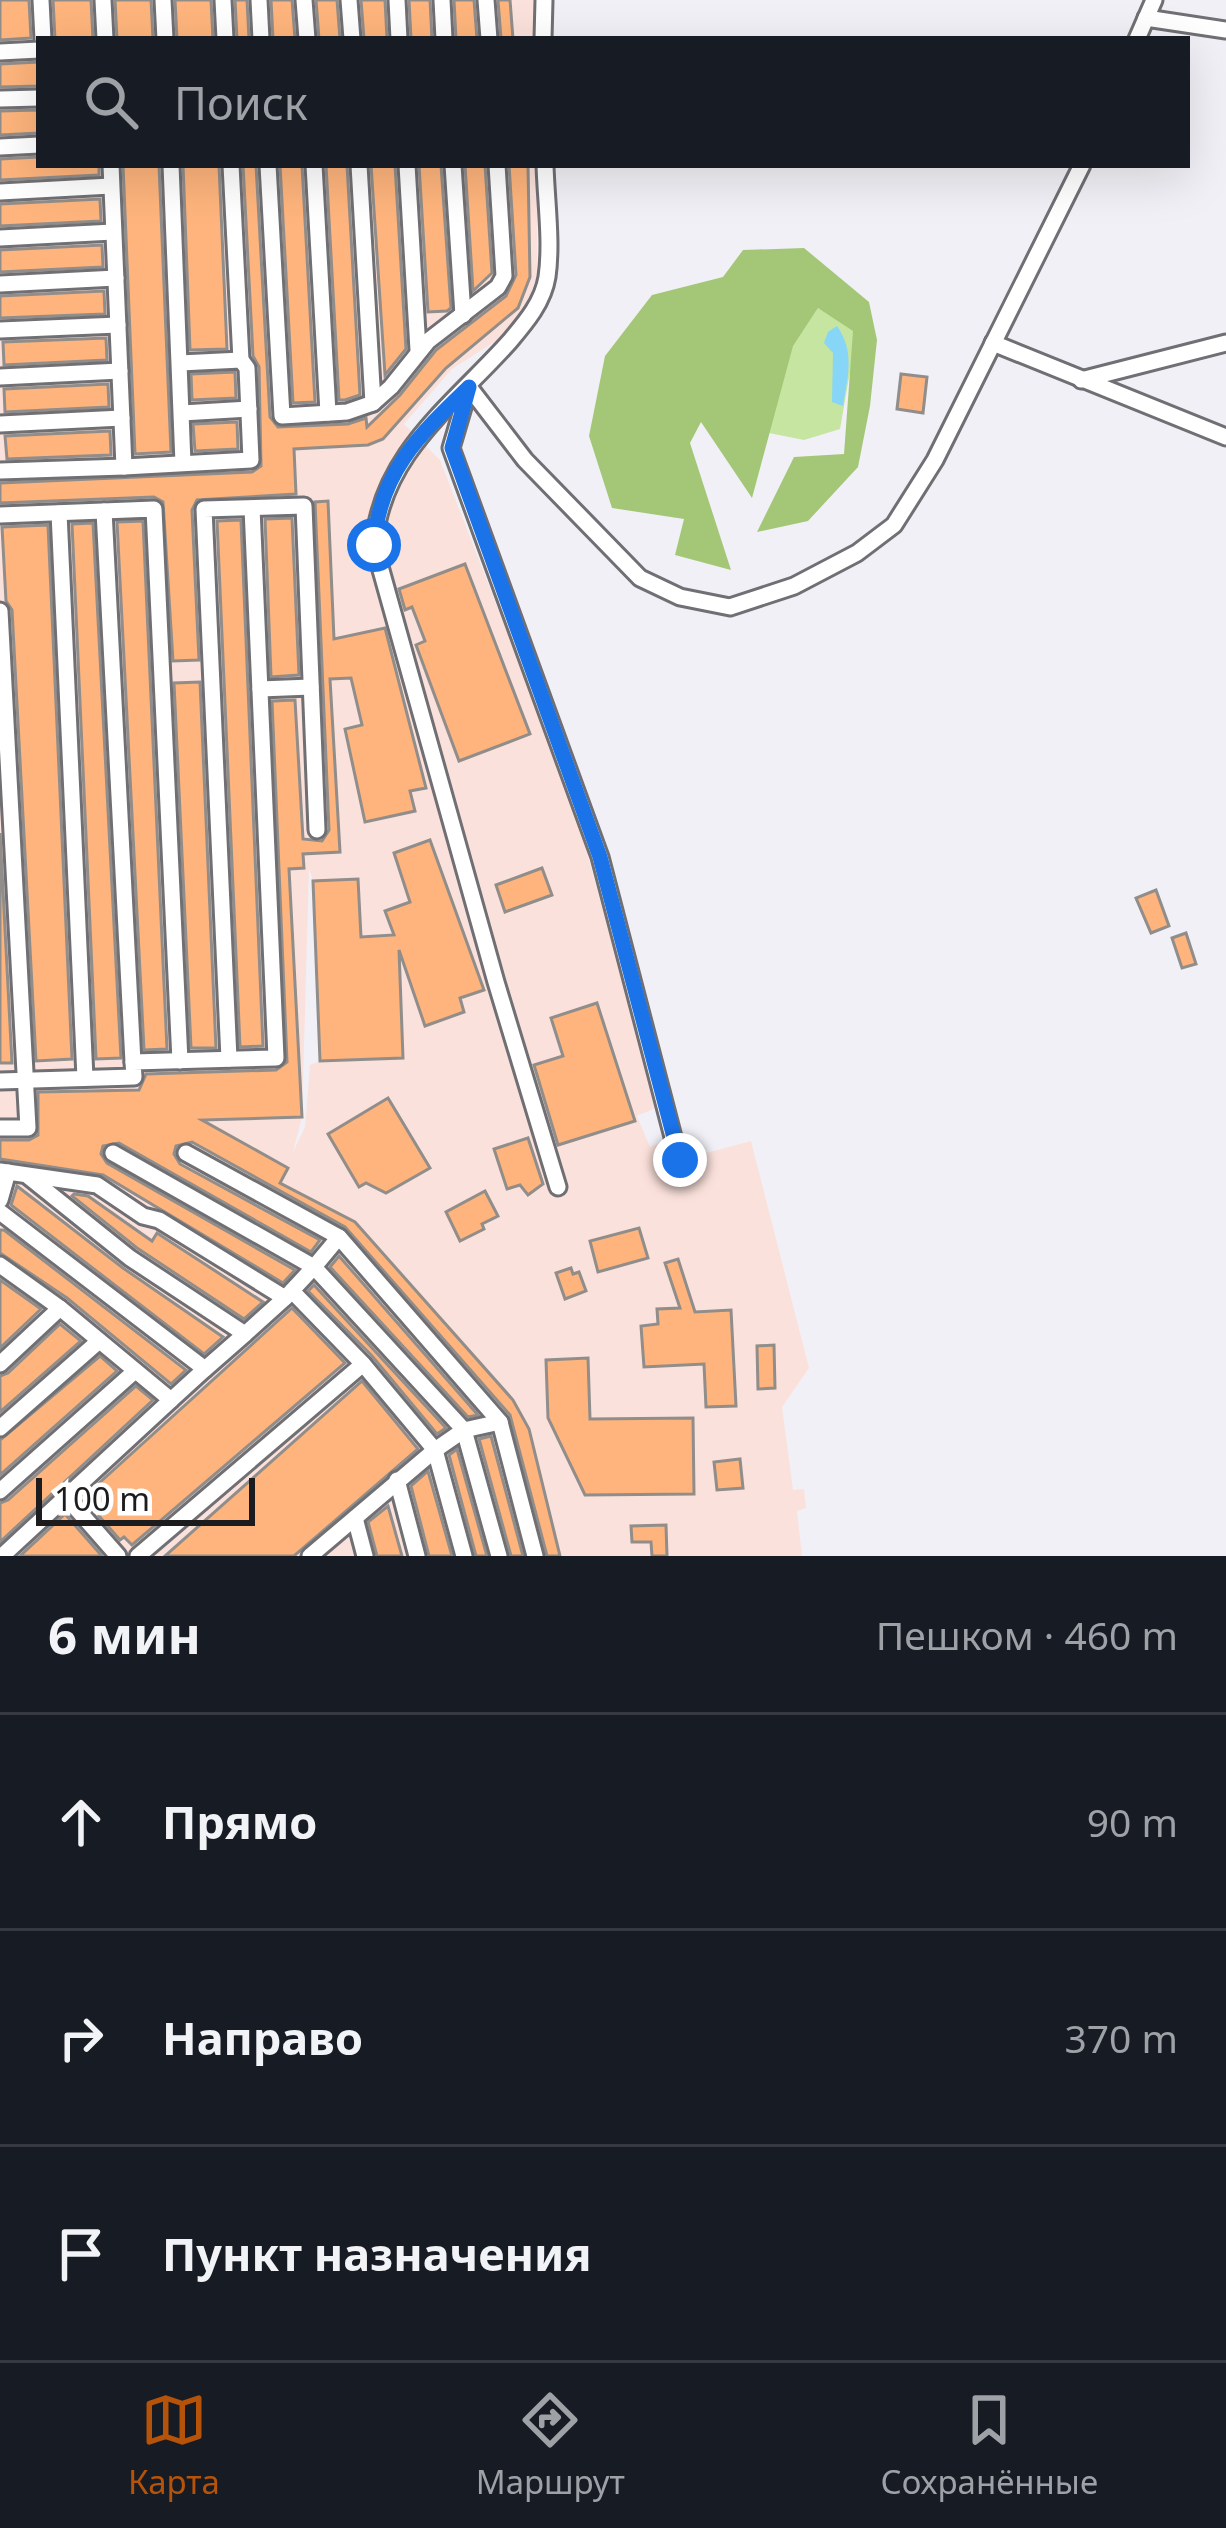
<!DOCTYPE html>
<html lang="ru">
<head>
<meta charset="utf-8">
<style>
  body { margin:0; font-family:"Noto Sans",sans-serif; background:#20242c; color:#f1f3f6 }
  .scale { position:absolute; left:36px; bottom:30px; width:219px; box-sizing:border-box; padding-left:12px; border:6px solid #1c1c1e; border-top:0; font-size:33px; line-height:42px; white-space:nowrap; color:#1c1c1e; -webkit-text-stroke:9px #fff; paint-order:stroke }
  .stop { position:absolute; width:36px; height:36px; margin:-27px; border:9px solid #1a73e8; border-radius:50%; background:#fff }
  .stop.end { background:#1a73e8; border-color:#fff; box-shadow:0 3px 12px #0008 }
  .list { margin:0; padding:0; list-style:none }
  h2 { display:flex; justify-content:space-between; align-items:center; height:156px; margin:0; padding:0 48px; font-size:51px }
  h2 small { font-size:39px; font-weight:400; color:#9ea1a6 }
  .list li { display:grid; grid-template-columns:78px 1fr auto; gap:36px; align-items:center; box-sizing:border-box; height:216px; padding:0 48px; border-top:3px solid #363941 }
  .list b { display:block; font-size:45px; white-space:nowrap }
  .list em { font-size:39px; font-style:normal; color:#9ea1a6 }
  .icon { flex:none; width:66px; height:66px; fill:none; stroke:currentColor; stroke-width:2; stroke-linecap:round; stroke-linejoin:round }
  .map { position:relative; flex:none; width:1226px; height:1556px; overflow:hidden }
  .search { position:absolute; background:#171b24; box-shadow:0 12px 48px #0002; left:36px; right:36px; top:36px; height:132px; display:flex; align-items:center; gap:30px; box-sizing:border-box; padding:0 42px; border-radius:0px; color:#9ea1a6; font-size:45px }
  .sheet { height:804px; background:#171b24 }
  nav { display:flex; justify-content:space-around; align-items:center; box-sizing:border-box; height:168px; border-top:3px solid #363941; background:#171b24; font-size:33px; color:#9ea1a6 }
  nav a { display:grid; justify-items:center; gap:6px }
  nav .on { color:#b45309 }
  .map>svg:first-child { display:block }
  .industrial { fill:#fbe1db; fill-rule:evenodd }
  .green { fill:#c5e5a1 }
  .forest { fill:#a3c777 }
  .water { fill:#87d5f7 }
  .building { fill:#feb47c; stroke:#918d8a; stroke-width:3 }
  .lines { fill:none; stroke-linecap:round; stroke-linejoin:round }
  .minor-casing { stroke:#6f6f74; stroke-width:21 }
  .minor { stroke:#fff; stroke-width:15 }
  .route { stroke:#1a73e8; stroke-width:15 }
</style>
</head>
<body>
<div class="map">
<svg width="1226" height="1556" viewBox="0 0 1226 1556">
  <rect width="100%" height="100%" fill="#f1f0f6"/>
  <!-- industrial -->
  <path class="industrial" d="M0,0H537V39H39V165H537V277L523,313L502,337L452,369L404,424L440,460L571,796L658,1107L637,1116L650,1147L660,1143L669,1163L751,1141L809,1368L782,1407L793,1490L804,1489L806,1508L797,1511L802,1556H0ZM309,868L313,881L320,1061L310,1065L305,1127L293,1152L302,1117Z"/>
  <!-- green -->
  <path class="green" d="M818,308L858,326L840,429L804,440L764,432L774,373Z"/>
  <!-- forest -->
  <path class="forest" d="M804,248L869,302L877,340L870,406L858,467L808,521L757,532L794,457L844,454L853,331L818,308L793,346L752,498L701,422L690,443L731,570L675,555L684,519L612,508L589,436L605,356L652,295L723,277L743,250Z"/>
  <!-- water -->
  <path class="water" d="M837,326C855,352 848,376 843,406L832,402L833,353L824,343L828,332Z"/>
  <!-- building -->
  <g class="building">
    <path d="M0,0H29L31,38L0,40Z"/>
    <path d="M53,0H91L93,39H55Z"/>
    <path d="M115,0H151L153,39H117Z"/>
    <path d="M175,0H211L213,39H177Z"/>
    <path d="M235,0H247L249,39H237Z"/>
    <path d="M271,0H292L295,39H273Z"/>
    <path d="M316,0H337L340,39H319Z"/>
    <path d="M361,0H385L387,39H364Z"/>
    <path d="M409,0H430L432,39H411Z"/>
    <path d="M454,0H474L477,39H456Z"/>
    <path d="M498,0H510L513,39H501Z"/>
    <path d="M39,62V86L0,87V64Z"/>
    <path d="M39,110V133L0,135V111Z"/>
    <path d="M39,157V165H99V175L0,180V159Z"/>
    <path d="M123,165H159L171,452L135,454Z"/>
    <path d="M183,165H219L227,349L190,350Z"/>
    <path d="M243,165H256L270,417L278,427L348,424L366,418L367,427L400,395L436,350L506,296L516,275L509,165H528L530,277L518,308L446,368L383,439L368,445L294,449L296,494L197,500L192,510L199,660L173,661L163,502L154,497L0,503V483L252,472L261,466L259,367L253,356Z"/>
    <path d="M280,165H302L315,402L293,403Z"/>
    <path d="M326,165H347L360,395L345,400H339Z"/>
    <path d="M371,165H395L406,349L385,375Z"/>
    <path d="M419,165H441L451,308L447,311L428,312Z"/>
    <path d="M465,165H485L492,273L473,291Z"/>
    <path d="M100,199L101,221L0,226V204Z"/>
    <path d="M102,245L103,267L0,272V250Z"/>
    <path d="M104,291L105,314L0,318V296Z"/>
    <path d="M106,338L107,360L4,365L3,342Z"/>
    <path d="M235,372L236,398L192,400L191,374Z"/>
    <path d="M901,374L927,377L923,413L897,409Z"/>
    <path d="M108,384L109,407L5,412L4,389Z"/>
    <path d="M237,422L238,449L195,451L193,424Z"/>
    <path d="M110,431L111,455L7,459L5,436Z"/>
    <path d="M328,501L334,639L385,628L426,788L410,791L415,811L365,822L345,729L362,725L351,678L330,679L340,852L303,854L304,868L289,869L302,1117L202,1120L288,1168L280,1183L355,1222L513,1400L529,1429L560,1556H547L510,1415L345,1227L192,1142L176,1146L174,1154L180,1164L320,1240L311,1252L119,1143L103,1146L101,1154L107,1163L295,1270L283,1283L103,1175L0,1159V1140H29L38,1135V1092L139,1090L146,1074L276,1070L287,1062L272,701L295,700L303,839L322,841L329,830L315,502Z"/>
    <path d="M292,518L299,675L271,677L265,519Z"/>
    <path d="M241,520L263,1046L240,1047L217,521Z"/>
    <path d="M143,521L167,1049L144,1050L117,522Z"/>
    <path d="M93,523L121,1058L96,1059L72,524Z"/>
    <path d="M48,525L72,1059L36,1061L12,610L6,601L2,527Z"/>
    <path d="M465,564L530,734L459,761L416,645L425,641L412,607L405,610L399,589Z"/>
    <path d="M200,682L216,1048H191L174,683Z"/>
    <path d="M0,833L12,1063H0Z"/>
    <path d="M430,840L484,990L460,998L464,1012L425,1026L399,950L403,1058L320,1061L313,881L358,879L361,937L394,935L385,911L410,902L394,853Z"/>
    <path d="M542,868L552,895L505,912L496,885Z"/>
    <path d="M1156,890L1169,926L1151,933L1136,898Z"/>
    <path d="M1186,933L1196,964L1182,968L1172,938Z"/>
    <path d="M597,1003L635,1121L558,1145L534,1065L563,1056L551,1018Z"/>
    <path d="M388,1098L430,1168L386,1193L366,1183L359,1187L328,1134Z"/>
    <path d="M528,1138L543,1184L528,1195L520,1185L507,1189L494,1149Z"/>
    <path d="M17,1186L123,1268L223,1337L204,1354L11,1205Z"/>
    <path d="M485,1191L498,1216L482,1224L484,1229L460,1241L446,1212Z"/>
    <path d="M74,1194L88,1196L152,1241L157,1233L263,1302L244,1319L137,1248L72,1196Z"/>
    <path d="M639,1228L648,1258L598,1272L590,1241Z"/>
    <path d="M0,1230H4L186,1370L171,1384L67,1298L0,1253Z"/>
    <path d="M339,1256L478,1415L468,1417L330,1267Z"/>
    <path d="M678,1259L695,1312L731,1310L736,1406L706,1407L704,1364L644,1367L641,1326L658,1324L657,1309L680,1308L665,1263Z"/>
    <path d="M571,1268L573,1274L579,1272L586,1291L565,1299L556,1273Z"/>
    <path d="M0,1280L41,1309L0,1348Z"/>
    <path d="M314,1285L446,1428L437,1434L372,1356L308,1291Z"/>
    <path d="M292,1308L345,1363L132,1545L124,1537L120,1540L99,1516L103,1512L87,1494Z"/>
    <path d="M60,1324L81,1341L0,1412V1376L8,1373Z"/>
    <path d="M774,1345L775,1388L758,1389L757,1346Z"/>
    <path d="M100,1356L117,1371L0,1475V1440Z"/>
    <path d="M588,1358L590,1419L693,1418L694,1494L585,1495L548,1418L546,1360Z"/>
    <path d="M362,1381L418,1449L294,1556H165Z"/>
    <path d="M136,1386L153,1400L0,1542V1503L8,1500Z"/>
    <path d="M491,1436L523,1556H511L479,1439Z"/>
    <path d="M457,1449L487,1556H476L449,1455Z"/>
    <path d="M740,1459L743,1488L717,1490L714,1462Z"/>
    <path d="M428,1471L452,1556H429L411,1486Z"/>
    <path d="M388,1506L402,1556H377L368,1522Z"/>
    <path d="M65,1514L102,1556H20Z"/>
    <path d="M666,1525L667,1556H652L651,1542H632L631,1526Z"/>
  </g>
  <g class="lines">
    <!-- minor casing -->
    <g class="minor-casing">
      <g id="minor">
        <path d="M41,0L43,39"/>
        <path d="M103,0L105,39"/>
        <path d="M163,0L165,39"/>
        <path d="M223,0L225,39"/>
        <path d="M259,0L261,39"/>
        <path d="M304,0L307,39"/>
        <path d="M349,0L352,39"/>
        <path d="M397,0L399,39"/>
        <path d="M442,0L444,39"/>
        <path d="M486,0L489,39"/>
        <path d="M1146,18L1226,30"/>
        <path d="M543,39L544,0"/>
        <path d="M1137,39L1154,0"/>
        <path d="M0,52L39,50"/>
        <path d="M0,99L39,98"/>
        <path d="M0,147L39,145"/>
        <path d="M171,165L183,463"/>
        <path d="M231,165L241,360"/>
        <path d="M268,165L282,416L347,412L373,403L391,387L428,341L498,287L504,276L497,165"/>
        <path d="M314,165L328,413"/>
        <path d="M359,165L373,403"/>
        <path d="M407,165L418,350"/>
        <path d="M453,165L463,315"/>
        <path d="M545,165C546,201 552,242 547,277C543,302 526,322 510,341C453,405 381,454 374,545L496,982L558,1187"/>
        <path d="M0,192L111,186"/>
        <path d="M0,238L113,232"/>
        <path d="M0,284L116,278"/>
        <path d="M0,330L118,325"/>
        <path d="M993,343L1226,437"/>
        <path d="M0,377L120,371"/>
        <path d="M1081,380L1226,343"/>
        <path d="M182,413L249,409"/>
        <path d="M0,424L122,418"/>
        <path d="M124,467L251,460L247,368L241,360L180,363"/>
        <path d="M0,471L124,467L111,165"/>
        <path d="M104,511L133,1062"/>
        <path d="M59,513L85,1078"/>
        <path d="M0,515L154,509L180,1061"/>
        <path d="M0,611L28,1128H0"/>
        <path d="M260,689L311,687"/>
        <path d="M229,1059L204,509L304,506L317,830"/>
        <path d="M0,1081L134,1077L133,1062L276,1058L252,508"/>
        <path d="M113,1153L314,1267L339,1237"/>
        <path d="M186,1153L339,1237L500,1422L535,1556"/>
        <path d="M679,1160L600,857L451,448L469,387L525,460L640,578L680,597L730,607L794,586L857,553L894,525L935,460L1082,165"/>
        <path d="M0,1171L97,1185L143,1216L159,1220L285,1298L314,1267L464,1430L499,1556"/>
        <path d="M29,1177L130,1258L245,1334L285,1298"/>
        <path d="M0,1200L8,1172"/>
        <path d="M0,1212L205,1369L245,1334"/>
        <path d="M0,1265L60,1308L0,1364"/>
        <path d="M292,1291L363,1364L435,1450L464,1556"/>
        <path d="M60,1308L171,1400L205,1369"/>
        <path d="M0,1428L99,1341"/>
        <path d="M397,1480L417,1556"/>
        <path d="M0,1491L135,1371"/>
        <path d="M68,1499L118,1556"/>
        <path d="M355,1518L365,1556"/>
        <path d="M2,1556L171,1400"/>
        <path d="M138,1556L363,1364"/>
        <path d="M310,1556L435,1450L464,1430L500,1422"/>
      </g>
    </g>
    <!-- minor -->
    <use href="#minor" class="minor"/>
  </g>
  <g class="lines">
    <!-- route -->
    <path class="route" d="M374,545C379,473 419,435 469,387L452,448L600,857L680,1160"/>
  </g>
</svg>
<div class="scale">100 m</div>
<div class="stop" style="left:374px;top:545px"></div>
<div class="stop end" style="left:680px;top:1160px"></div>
<div class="search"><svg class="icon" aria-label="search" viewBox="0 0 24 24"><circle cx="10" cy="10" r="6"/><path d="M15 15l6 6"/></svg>Поиск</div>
</div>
<section class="sheet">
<h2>6 мин<small>Пешком · 460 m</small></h2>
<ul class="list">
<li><svg class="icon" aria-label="ahead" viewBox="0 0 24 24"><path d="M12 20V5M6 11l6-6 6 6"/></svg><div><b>Прямо</b></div><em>90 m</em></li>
<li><svg class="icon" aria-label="right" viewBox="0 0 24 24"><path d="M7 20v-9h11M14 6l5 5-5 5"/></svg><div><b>Направо</b></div><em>370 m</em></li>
<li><svg class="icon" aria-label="arrive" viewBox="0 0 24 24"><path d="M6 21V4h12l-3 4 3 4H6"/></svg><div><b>Пункт назначения</b></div></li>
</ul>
</section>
<nav>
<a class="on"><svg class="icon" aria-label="map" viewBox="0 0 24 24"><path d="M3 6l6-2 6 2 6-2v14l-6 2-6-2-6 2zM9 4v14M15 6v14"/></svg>Карта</a>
<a><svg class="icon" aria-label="directions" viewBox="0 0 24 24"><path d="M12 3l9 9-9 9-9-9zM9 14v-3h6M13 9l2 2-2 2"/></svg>Маршрут</a>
<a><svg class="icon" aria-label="saved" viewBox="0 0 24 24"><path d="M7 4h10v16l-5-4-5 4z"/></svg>Сохранённые</a>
</nav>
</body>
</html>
